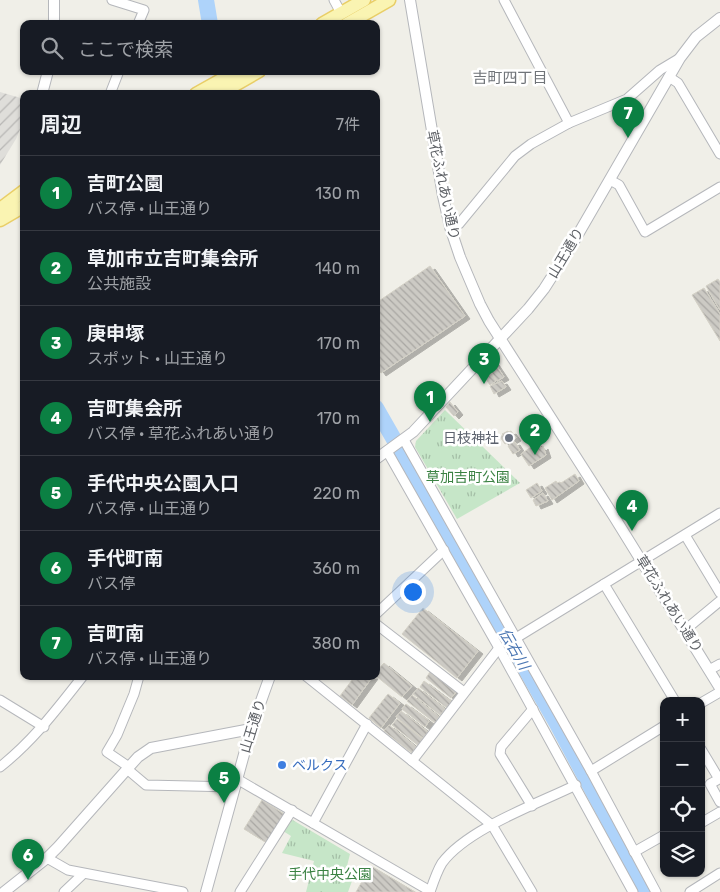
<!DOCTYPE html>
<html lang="ja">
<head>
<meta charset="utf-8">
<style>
  body { margin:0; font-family:Rubik,"Noto Sans JP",sans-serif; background:#20242c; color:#f1f3f6 }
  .controls { position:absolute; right:15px; bottom:15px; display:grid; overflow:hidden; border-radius:10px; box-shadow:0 1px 4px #0004 }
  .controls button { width:45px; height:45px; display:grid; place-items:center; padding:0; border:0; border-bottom:1px solid #363941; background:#171b24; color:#f1f3f6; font:25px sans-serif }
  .you { position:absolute; left:412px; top:591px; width:18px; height:18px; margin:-12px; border:4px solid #fff; border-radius:50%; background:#1a73e8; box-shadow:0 0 0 8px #1a73e833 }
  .badge { display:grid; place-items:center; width:32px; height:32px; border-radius:50%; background:#0b8043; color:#fff; font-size:16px; font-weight:700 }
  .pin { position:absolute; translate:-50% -41px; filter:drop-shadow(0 1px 2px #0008) }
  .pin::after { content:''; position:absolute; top:26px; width:18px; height:15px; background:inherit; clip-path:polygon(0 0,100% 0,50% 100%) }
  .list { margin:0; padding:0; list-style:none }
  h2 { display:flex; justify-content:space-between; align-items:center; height:65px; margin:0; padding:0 20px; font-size:21px }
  h2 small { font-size:16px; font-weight:400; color:#9ea1a6 }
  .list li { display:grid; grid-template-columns:32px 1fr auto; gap:15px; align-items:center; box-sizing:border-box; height:75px; padding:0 20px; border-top:1px solid #363941 }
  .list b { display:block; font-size:19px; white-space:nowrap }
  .list p { margin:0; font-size:16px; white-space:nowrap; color:#9ea1a6 }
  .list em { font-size:16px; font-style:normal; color:#9ea1a6 }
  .icon { flex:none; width:28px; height:28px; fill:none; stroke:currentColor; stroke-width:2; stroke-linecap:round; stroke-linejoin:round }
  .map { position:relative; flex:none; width:720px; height:892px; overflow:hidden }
  .search { position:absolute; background:#171b24; box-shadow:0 1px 4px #0004; left:20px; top:20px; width:360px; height:55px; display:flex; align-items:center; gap:12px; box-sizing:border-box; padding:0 18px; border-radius:10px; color:#9ea1a6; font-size:19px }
  .panel { position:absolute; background:#171b24; box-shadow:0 1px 4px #0004; left:20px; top:90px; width:360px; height:590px; border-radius:10px }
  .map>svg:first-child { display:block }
  .industrial { fill:url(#industrial-furrows) }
  .park { fill:url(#park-tufts) }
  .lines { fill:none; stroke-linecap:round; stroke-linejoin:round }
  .river { stroke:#aed3fa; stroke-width:16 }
  .building { fill:url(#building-back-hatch); stroke:#d4d1c6; filter:url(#shadow) }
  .minor-casing { stroke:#b5b7bb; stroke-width:11 }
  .tertiary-casing { stroke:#b5b7bb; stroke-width:12 }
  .primary-casing { stroke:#e9ce67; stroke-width:15 }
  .minor { stroke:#fff; stroke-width:9 }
  .tertiary { stroke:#fff; stroke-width:10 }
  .primary { stroke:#faf4b2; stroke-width:12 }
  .worship-dot { fill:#6b7280; stroke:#fff; stroke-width:2 }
  .shop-dot { fill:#3f7fe0; stroke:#fff; stroke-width:2 }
  .labels { text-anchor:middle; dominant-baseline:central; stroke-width:5; stroke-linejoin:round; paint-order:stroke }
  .street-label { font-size:14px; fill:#5f6267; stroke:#fff }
  .worship-label { font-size:14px; fill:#5b616d; stroke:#fff; text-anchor:end }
  .park-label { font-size:14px; fill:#3b8243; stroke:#fff }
  .shop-label { font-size:14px; fill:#366cbe; stroke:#fff; text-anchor:start }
  .neighbourhood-label { font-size:15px; fill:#707479; stroke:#fff }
  .water-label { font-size:15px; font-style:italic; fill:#4d78b4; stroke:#fff }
</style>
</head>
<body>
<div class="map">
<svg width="720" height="892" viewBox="0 0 720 892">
  <defs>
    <pattern id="industrial-furrows" width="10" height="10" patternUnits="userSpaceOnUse" patternTransform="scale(1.25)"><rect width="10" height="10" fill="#dfdeda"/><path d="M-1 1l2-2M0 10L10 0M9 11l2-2" fill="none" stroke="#b8b7b5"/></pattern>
    <pattern id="park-tufts" width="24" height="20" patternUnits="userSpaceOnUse" patternTransform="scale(1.25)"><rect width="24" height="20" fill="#c6e6c8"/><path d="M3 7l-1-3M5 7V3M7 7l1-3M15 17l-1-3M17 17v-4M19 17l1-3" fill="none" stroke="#a4bea6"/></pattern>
    <pattern id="building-back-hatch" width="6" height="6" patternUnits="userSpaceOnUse" patternTransform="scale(1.25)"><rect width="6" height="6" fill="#cccac4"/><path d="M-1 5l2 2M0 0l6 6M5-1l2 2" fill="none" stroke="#a9a7a3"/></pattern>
    <filter id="shadow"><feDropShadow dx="5" dy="3" stdDeviation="0" flood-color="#0004"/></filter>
  </defs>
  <rect width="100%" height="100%" fill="#f0efe8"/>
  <!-- industrial -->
  <path class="industrial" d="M0,92L24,99V120L16,139L0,165Z"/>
  <!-- park -->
  <g class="park">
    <path d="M445,410L520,483L457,519L415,447L416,441Z"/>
    <path d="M291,819L350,854L347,866L356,870L348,892H306L314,861L282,853L291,836L283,831Z"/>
  </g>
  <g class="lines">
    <!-- river -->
    <g class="river">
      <path d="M206,0L210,24"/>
      <path d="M376,408L556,722L647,892"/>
    </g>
  </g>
  <!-- building -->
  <g class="building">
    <path d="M430,266L465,316L381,373L376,366V303Z"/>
    <path d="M718,279L720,282V310L706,286Z"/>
    <path d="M704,288L720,314V341L692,295Z"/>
    <path d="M494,362L504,377L497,381L490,370L492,367L491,364Z"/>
    <path d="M486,369L487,370L489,369L496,381L490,385L481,372Z"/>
    <path d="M502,381L506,387L494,394L490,386Z"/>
    <path d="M450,402L458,412L454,416L446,407Z"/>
    <path d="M508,431L509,432L511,431L516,438L511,441L513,443L515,442L520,450L513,454L508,446L510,445L509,442L505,444L500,437L503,435L502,434Z"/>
    <path d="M537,443L541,448L543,446L546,455L529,466L521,454Z"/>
    <path d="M575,474L579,481L552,500L545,488L556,481L557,483L560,482L561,483Z"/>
    <path d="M537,483L542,491L531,498L526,490Z"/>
    <path d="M543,493L548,501L536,506L533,500Z"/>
    <path d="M423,608L478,651L457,678L402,634Z"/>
    <path d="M384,663L412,686L402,697L376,676V672Z"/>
    <path d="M430,672L456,692L451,698L426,678Z"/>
    <path d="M355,676H373L352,705L340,696Z"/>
    <path d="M424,681L452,702L447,708L420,687Z"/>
    <path d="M418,688L445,709L440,715L413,694Z"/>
    <path d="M388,694L400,703L381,728L369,718Z"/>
    <path d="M412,695L439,717L435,723L407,701Z"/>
    <path d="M406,704L429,721L425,727L402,709Z"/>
    <path d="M401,711L428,732L423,738L396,717Z"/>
    <path d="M397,719L424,740L419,746L392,725Z"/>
    <path d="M389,725L416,747L412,753L384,731Z"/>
    <path d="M262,800L284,814L267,843L244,829Z"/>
    <path d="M371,866L415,892H356Z"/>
  </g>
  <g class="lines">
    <!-- minor casing -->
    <g class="minor-casing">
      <g id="minor">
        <path d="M112,0L144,10L138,24"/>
        <path d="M334,0L341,13"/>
        <path d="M504,0L569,123"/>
        <path d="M669,77L678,83L720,154"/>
        <path d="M110,94L119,71"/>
        <path d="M610,180L619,185L645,232L720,187"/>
        <path d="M450,227L459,224L515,156L531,144L569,123L627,99L660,70L680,58"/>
        <path d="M404,440L591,771L656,892"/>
        <path d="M387,451L499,648L633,892"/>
        <path d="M685,535L720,593"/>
        <path d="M604,584L675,701"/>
        <path d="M376,614L444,550"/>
        <path d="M376,624L464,692"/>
        <path d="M685,630L720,601"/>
        <path d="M516,638L720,513"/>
        <path d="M709,670L720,664"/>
        <path d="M306,676L492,825L532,892"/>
        <path d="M0,700L44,727"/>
        <path d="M701,703L720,692"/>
        <path d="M701,749L719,779L710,784L720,802"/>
        <path d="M412,761L499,648"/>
        <path d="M0,767C34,740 56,710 83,676"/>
        <path d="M129,767L107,752L117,735L134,694L139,676"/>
        <path d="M127,769L146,785L235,787"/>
        <path d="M591,771L664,726"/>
        <path d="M237,779L430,891"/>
        <path d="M532,806L500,754L501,747L533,709"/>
        <path d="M313,823L367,724"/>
        <path d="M701,823L720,812"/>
        <path d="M634,852L664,835"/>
        <path d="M47,858L68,870L183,892"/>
        <path d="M64,892L83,874"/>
        <path d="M240,892L292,810"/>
        <path d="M430,892C433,883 437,871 442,863C467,829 537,804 576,785"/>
        <path d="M690,892L720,873"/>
      </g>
    </g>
    <!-- tertiary casing -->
    <g class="tertiary-casing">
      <g id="tertiary">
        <path d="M54,0V24"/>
        <path d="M410,0L443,196L450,227L460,257L480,304L489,321L613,515L720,688"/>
        <path d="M42,94L48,71"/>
        <path d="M376,459L413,432L528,309L544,289L569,250L680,58L696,37L720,18"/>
        <path d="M4,892L47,858L58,847L129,767L138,757L151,748L251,729"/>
        <path d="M206,892L251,729L270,676"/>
      </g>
    </g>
    <!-- primary casing -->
    <g class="primary-casing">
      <g id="primary">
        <path d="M322,24L364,0"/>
        <path d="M347,24L389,0"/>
        <path d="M196,94L237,71"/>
        <path d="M219,94L259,71"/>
        <path d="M0,209L24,191"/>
        <path d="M0,220L24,206"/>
      </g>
    </g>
    <!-- minor -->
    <use href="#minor" class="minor"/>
    <!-- tertiary -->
    <use href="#tertiary" class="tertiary"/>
    <!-- primary -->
    <use href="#primary" class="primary"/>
  </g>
  <!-- markers -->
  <circle class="worship-dot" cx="509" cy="438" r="5"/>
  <circle class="shop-dot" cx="282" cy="765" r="5"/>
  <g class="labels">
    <!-- street labels -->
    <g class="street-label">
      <text transform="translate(443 185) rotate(78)">草花ふれあい通り</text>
      <text transform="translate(566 253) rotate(-59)">山王通り</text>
      <text transform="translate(669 604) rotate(58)">草花ふれあい通り</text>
      <text transform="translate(253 726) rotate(-73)">山王通り</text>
    </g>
    <!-- worship labels -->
    <g class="worship-label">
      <text x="499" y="438">日枝神社</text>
    </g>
    <!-- park labels -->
    <g class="park-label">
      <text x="468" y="477">草加吉町公園</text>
      <text x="330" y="874">手代中央公園</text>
    </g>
    <!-- shop labels -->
    <g class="shop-label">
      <text x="292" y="765">ベルクス</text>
    </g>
    <!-- neighbourhood labels -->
    <g class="neighbourhood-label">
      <text x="510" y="78">吉町四丁目</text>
    </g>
    <!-- water labels -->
    <g class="water-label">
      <text transform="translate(514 649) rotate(60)">伝右川</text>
    </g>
  </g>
</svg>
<div class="controls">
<button>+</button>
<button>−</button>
<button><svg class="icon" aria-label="locate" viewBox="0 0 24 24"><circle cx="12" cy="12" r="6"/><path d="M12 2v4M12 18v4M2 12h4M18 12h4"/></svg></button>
<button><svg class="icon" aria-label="layers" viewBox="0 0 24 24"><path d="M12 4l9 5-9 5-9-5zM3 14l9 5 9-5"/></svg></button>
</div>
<div class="you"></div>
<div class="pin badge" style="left:430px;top:422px">1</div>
<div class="pin badge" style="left:535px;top:455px">2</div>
<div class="pin badge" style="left:484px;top:384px">3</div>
<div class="pin badge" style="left:632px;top:531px">4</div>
<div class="pin badge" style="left:224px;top:803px">5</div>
<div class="pin badge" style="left:28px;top:880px">6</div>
<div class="pin badge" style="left:628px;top:138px">7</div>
<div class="search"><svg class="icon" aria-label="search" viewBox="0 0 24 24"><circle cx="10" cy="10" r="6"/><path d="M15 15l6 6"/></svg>ここで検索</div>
<section class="panel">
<h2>周辺<small>7件</small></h2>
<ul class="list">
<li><span class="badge">1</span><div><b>吉町公園</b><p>バス停 · 山王通り</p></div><em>130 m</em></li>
<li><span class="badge">2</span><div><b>草加市立吉町集会所</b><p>公共施設</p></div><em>140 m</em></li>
<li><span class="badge">3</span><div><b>庚申塚</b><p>スポット · 山王通り</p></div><em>170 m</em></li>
<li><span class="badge">4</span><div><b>吉町集会所</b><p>バス停 · 草花ふれあい通り</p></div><em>170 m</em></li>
<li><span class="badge">5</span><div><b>手代中央公園入口</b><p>バス停 · 山王通り</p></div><em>220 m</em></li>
<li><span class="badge">6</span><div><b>手代町南</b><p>バス停</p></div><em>360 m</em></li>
<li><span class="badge">7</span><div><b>吉町南</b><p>バス停 · 山王通り</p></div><em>380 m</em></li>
</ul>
</section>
</div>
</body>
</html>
